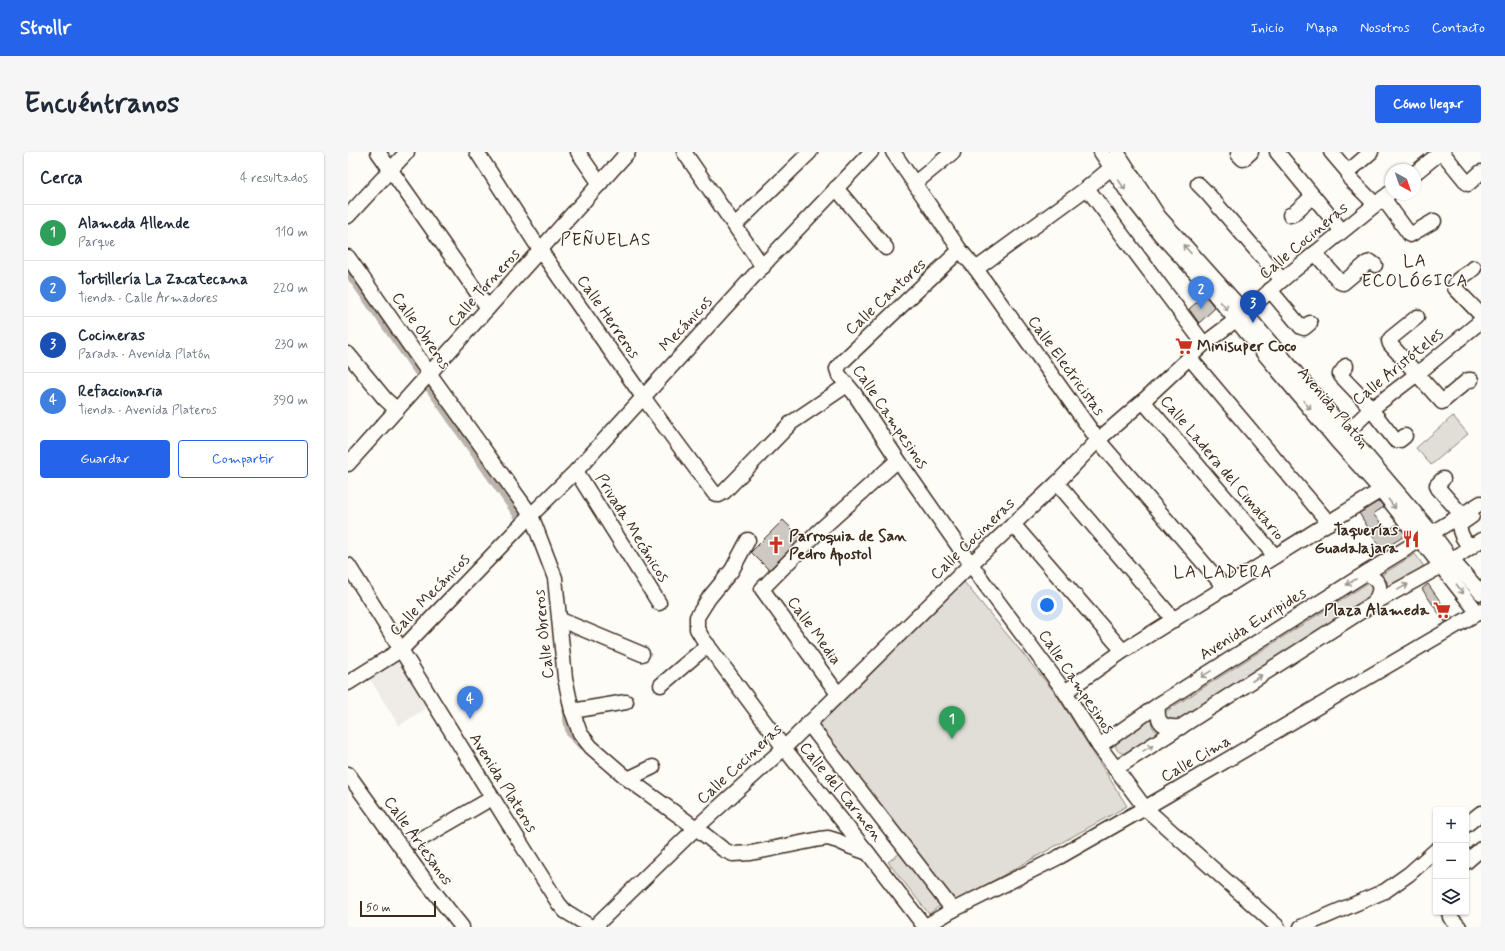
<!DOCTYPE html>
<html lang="es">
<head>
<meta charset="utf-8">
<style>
  body { margin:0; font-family:Mynerve,sans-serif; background:#f6f6f7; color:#1f2937 }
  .controls { position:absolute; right:12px; bottom:12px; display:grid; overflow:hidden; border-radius:4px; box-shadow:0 1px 3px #0004 }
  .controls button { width:36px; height:36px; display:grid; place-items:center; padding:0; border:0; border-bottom:1px solid #e0e1e3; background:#fff; color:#1f2937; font:20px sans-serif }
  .compass { position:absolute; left:1037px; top:12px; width:36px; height:36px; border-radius:50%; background:#fff; box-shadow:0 1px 3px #0004; rotate:140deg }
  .scale { position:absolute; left:12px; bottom:10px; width:76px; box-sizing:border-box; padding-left:4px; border:2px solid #3b2a1e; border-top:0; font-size:11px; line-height:14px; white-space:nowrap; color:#3b2a1e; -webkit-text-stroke:3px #fdfcf7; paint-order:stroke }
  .you { position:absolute; left:699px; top:453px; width:14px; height:14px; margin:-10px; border:3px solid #fff; border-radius:50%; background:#1a73e8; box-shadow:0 0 0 6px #1a73e833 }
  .badge { display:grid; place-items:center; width:26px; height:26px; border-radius:50%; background:#2563eb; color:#fff; font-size:13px; font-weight:700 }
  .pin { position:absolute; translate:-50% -33px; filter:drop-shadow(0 1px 2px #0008) }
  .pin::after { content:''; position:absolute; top:21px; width:14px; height:12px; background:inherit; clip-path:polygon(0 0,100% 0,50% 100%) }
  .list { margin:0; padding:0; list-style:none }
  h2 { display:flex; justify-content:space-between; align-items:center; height:52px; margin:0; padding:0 16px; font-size:17px }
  h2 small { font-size:13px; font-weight:400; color:#747a83 }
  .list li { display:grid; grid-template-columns:26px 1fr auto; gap:12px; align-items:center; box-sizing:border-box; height:56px; padding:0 16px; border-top:1px solid #e0e1e3 }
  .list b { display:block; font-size:15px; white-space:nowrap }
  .list p { margin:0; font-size:13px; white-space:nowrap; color:#747a83 }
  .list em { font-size:13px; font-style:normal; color:#747a83 }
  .actions { display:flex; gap:8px; padding:12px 16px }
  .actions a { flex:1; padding:9px 0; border:1px solid #2563eb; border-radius:4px; text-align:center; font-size:14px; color:#2563eb }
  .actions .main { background:#2563eb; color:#fff }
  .icon { flex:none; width:22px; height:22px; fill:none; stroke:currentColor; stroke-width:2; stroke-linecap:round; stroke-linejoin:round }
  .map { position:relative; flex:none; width:1133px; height:775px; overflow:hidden; border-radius:4px }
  header { display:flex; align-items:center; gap:24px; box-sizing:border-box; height:56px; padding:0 20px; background:#2563eb; color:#fff }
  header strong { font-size:19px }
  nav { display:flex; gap:22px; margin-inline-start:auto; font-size:14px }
  .intro { display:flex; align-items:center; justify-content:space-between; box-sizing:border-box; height:96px; padding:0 24px }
  h1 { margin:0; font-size:28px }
  .button { padding:10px 18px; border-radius:4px; background:#2563eb; color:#fff; font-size:14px; font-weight:700 }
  main { display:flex; gap:24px; padding:0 24px }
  aside { flex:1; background:#fff; border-radius:4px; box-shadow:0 1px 3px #0004 }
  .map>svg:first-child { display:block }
  .built { fill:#efece7 }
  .green { fill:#e1ded7; stroke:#8e847a }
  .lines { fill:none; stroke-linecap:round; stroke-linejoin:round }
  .canal { stroke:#bbb4ad; stroke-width:11 }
  .building { fill:#cdc8c2; stroke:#3b2a1e }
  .minor-casing { stroke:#3b2a1e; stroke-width:17 }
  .minor { stroke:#fdfcf7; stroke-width:14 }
  .oneway { stroke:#9c938a }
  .labels { text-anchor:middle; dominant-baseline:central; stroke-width:3; stroke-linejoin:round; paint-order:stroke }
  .street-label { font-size:16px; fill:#3b2a1e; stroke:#fdfcf7 }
  .poi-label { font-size:16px; font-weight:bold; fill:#3b2a1e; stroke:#fdfcf7; text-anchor:start }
  .neighbourhood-label { font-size:17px; letter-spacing:1px; fill:#3b2a1e; stroke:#fdfcf7 }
</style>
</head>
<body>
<header>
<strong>Strollr</strong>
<nav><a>Inicio</a><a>Mapa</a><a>Nosotros</a><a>Contacto</a></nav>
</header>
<div class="intro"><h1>Encuéntranos</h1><a class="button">Cómo llegar</a></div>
<main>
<aside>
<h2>Cerca<small>4 resultados</small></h2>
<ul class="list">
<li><span class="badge" style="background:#2e9e5b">1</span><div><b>Alameda Allende</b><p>Parque</p></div><em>110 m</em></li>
<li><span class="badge" style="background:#3f7fe0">2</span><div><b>Tortillería La Zacatecana</b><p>Tienda · Calle Armadores</p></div><em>220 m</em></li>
<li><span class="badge" style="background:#1a4fb4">3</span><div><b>Cocineras</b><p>Parada · Avenida Platón</p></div><em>230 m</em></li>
<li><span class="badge" style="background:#3f7fe0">4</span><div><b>Refaccionaria</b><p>Tienda · Avenida Plateros</p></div><em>390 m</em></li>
</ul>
<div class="actions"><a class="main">Guardar</a><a>Compartir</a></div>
</aside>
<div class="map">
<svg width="1133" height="775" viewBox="0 0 1133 775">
  <rect width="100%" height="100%" fill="#fdfcf7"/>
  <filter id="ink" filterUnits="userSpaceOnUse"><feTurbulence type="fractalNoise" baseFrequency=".025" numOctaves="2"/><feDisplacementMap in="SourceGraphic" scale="8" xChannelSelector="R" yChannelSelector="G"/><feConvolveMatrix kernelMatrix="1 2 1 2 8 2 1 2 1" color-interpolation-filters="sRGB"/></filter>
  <g filter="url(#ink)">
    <!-- built -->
    <path class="built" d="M53,505L82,553L51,574L20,524Z"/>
    <!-- green -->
    <g class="green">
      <path d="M1105,264L1120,282L1083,313L1068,296Z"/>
      <path d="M1067,402L1075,413L1073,419L1040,440L1039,429L1032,424Z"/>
      <path d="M616,430L708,542L779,654L602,753L598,749L581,762L540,710L557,697L466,578Z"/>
      <path d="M1020,431L1028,435V443L829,570L822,572L815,562L820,558Z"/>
      <path d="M803,566C804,573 804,577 810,581L778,602C770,601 766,597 768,589Z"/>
    </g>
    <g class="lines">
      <!-- canal -->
      <g class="canal">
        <path d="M0,118L71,219"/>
        <path d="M83,236L171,363"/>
        <path d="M219,560L223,580L234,592"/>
      </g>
    </g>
    <!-- building -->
    <g class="building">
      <path d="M857,143L867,156L851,171L841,157Z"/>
      <path d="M1031,349L1036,355L1025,362L1040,379L1049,372L1058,383L1034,398L1011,361Z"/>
      <path d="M435,368L453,386L421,418L403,400Z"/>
      <path d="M1080,432L1104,466L1097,470L1074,437Z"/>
    </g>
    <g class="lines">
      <!-- minor casing -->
      <g class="minor-casing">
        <g id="minor">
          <path d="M30,0L140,156"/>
          <path d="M129,0L192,98L295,245L366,341L371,343L376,340L443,271L499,233"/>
          <path d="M230,0L252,32"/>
          <path d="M336,0L415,115"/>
          <path d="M545,0L612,98L628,117L750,288L877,436"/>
          <path d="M753,0L783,45L812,82L859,133L989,289L1033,338L1130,461"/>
          <path d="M769,0L811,65L897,161L1084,381L1104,408L1133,441"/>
          <path d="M929,0L994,79"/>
          <path d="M983,0L1000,20L1002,27L1027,52"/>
          <path d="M1094,0L1120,32L1133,20"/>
          <path d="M890,2L895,7L903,0"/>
          <path d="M1000,20L1023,0"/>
          <path d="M1067,21L1093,0"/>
          <path d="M567,31L605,0"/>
          <path d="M850,32L858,40L934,128"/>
          <path d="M488,36L538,96"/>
          <path d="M739,36L856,192"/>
          <path d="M1035,46L1062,83L1086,69"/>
          <path d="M942,63L945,62L965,44"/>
          <path d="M0,64L59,0"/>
          <path d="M387,73L462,0"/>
          <path d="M612,98L493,211L489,217L491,223L506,241L550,308L639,435L717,540L751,594L797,656L930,775"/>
          <path d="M967,101L992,130L995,131L1019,111L1023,110L1027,113"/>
          <path d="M0,105L81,221L183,363L207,426L217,526L224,559L232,581L243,595L280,627L348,676L376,698L385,702L403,701L472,687L480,686L490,689L503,695L520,701"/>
          <path d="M1126,116C1120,123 1107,125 1107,136L1133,163"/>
          <path d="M628,117L739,36L763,16"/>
          <path d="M922,138L953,175L956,176L962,171"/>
          <path d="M1069,165L1043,186L1041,189L1042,192L1094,250L1120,228H1123"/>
          <path d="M0,202L37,247L49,258"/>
          <path d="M841,205L981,371"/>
          <path d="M998,214L992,222L994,225L1015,247L1047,288H1052L1057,284"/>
          <path d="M795,249L927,404"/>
          <path d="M991,288L1022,258L1069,222L1133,169"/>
          <path d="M0,312L280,0"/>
          <path d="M228,319L311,451"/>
          <path d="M1095,327L1089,333L1090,336L1113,362"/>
          <path d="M709,331L826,468"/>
          <path d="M1124,364L1111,373C1112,381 1114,387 1120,392H1126"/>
          <path d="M665,372L775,499"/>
          <path d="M400,388L384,418L361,446L349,465V477L355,487L436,596L520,701L577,775"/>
          <path d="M0,413C71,525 139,639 211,752L217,759L243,775"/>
          <path d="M1018,421C1033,430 1035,435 1026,451"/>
          <path d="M213,468L294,502"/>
          <path d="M0,531L54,497L179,367L228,319L421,107L523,0"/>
          <path d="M313,533L360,493"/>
          <path d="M717,540L775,499L1033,338"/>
          <path d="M490,542L414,437L471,379L550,308"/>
          <path d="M810,553C808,572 815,576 833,575"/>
          <path d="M224,559L278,550"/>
          <path d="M460,571L605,758"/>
          <path d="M751,594L810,553L1018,421L1133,351"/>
          <path d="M767,617L1026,451L1104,408L1133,388"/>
          <path d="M0,622L76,727L114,775"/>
          <path d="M280,627L305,615"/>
          <path d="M1118,673L1133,661"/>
          <path d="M68,690L144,646"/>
          <path d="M1118,710L1133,697"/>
          <path d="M1101,760L1102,765L1111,775"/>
          <path d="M246,775L348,676L436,596L623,412L709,331L750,288L795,249L856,192L897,161L934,128L1043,40"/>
          <path d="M576,775L605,758L711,705L797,656L1133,459"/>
          <path d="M953,775L1037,739L1061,722L1088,698"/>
        </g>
      </g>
      <!-- minor -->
      <use href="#minor" class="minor"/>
    </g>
    <!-- one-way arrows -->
    <defs><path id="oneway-shaft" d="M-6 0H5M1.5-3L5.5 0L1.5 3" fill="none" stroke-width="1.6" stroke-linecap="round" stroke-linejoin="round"/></defs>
    <g class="oneway">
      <use href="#oneway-shaft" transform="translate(774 33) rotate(55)"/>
      <use href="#oneway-shaft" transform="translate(839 97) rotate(-132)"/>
      <use href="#oneway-shaft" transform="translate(876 154) rotate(50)"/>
      <use href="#oneway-shaft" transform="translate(959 253) rotate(50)"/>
      <use href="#oneway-shaft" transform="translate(1044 352) rotate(52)"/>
      <use href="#oneway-shaft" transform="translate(1003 430) rotate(148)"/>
      <use href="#oneway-shaft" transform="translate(1055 435) rotate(-29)"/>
      <use href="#oneway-shaft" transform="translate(1112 437) rotate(53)"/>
      <use href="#oneway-shaft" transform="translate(858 522) rotate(148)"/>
      <use href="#oneway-shaft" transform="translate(909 526) rotate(-33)"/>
      <use href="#oneway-shaft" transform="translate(800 596) rotate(-32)"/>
    </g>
  </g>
  <!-- icons -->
  <defs>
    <g id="supermarket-bare" transform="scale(1.38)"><path d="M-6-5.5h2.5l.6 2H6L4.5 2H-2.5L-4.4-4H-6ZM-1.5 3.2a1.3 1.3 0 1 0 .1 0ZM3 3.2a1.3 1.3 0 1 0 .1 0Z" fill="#c8321e" stroke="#fdfcf7" stroke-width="2.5" paint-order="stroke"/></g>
    <g id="restaurant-bare" transform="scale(1.38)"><path d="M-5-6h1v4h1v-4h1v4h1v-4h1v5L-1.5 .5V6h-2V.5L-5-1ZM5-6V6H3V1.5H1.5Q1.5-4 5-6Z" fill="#c8321e" stroke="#fdfcf7" stroke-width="2.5" paint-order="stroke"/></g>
    <g id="church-bare" transform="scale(1.38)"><path d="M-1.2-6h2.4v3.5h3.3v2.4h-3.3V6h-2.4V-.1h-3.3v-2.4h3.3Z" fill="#c8321e" stroke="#fdfcf7" stroke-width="2.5" paint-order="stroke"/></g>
  </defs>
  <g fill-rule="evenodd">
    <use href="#supermarket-bare" x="836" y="194"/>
    <use href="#restaurant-bare" x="1063" y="387"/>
    <use href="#church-bare" x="428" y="393"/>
    <use href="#supermarket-bare" x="1094" y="458"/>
  </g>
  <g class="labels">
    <!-- street labels -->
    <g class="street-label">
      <text transform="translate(956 89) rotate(-40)">Calle Cocineras</text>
      <text transform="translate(136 136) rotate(-48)">Calle Torneros</text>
      <text transform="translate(538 145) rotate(-43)">Calle Cantores</text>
      <text transform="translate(260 165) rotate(55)">Calle Herreros</text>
      <text transform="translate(338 172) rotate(-47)">Mecánicos</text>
      <text transform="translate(73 179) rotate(55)">Calle Obreros</text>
      <text transform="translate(718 214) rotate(54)">Calle Electricistas</text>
      <text transform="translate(1050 215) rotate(-39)">Calle Aristóteles</text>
      <text transform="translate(985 256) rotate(50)">Avenida Platón</text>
      <text transform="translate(542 265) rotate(56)">Calle Campesinos</text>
      <text transform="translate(874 316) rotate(50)">Calle Ladera del Cimatario</text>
      <text transform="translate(284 376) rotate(58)">Privada Mecánicos</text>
      <text transform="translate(625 387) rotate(-44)">Calle Cocineras</text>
      <text transform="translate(82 443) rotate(-46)">Calle Mecánicos</text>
      <text transform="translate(905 472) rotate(-32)">Avenida Euripides</text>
      <text transform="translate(466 479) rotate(54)">Calle Media</text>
      <text transform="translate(196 482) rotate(-96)">Calle Obreros</text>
      <text transform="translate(728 530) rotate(56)">Calle Campesinos</text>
      <text transform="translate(848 607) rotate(-30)">Calle Cima</text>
      <text transform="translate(392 612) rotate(-43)">Calle Cocineras</text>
      <text transform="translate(155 631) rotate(58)">Avenida Plateros</text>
      <text transform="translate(493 640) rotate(51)">Calle del Carmen</text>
      <text transform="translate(70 689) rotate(54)">Calle Artesanos</text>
    </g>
    <!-- poi labels -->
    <g class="poi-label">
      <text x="849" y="194">Minisuper Coco</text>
      <text x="1050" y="378" text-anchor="end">Taquerías<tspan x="1050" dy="18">Guadalajara</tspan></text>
      <text x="441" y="384">Parroquia de San<tspan x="441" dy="18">Pedro Apostol</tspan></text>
      <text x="1081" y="458" text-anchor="end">Plaza Alameda</text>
    </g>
    <!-- neighbourhood labels -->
    <g class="neighbourhood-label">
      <text x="258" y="88">PEÑUELAS</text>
      <text x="1067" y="109">LA<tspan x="1067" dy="20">ECOLÓGICA</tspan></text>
      <text x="875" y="420">LA LADERA</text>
    </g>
  </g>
</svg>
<div class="controls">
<button>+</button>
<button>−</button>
<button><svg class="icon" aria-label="layers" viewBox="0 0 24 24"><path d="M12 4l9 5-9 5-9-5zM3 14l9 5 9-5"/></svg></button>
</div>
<svg class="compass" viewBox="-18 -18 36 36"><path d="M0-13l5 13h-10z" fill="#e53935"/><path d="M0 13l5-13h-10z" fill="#747a83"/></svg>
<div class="scale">50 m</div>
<div class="you"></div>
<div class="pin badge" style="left:604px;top:587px;background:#2e9e5b">1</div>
<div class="pin badge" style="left:853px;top:157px;background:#3f7fe0">2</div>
<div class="pin badge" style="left:905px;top:171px;background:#1a4fb4">3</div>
<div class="pin badge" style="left:122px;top:567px;background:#3f7fe0">4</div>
</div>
</main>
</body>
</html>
